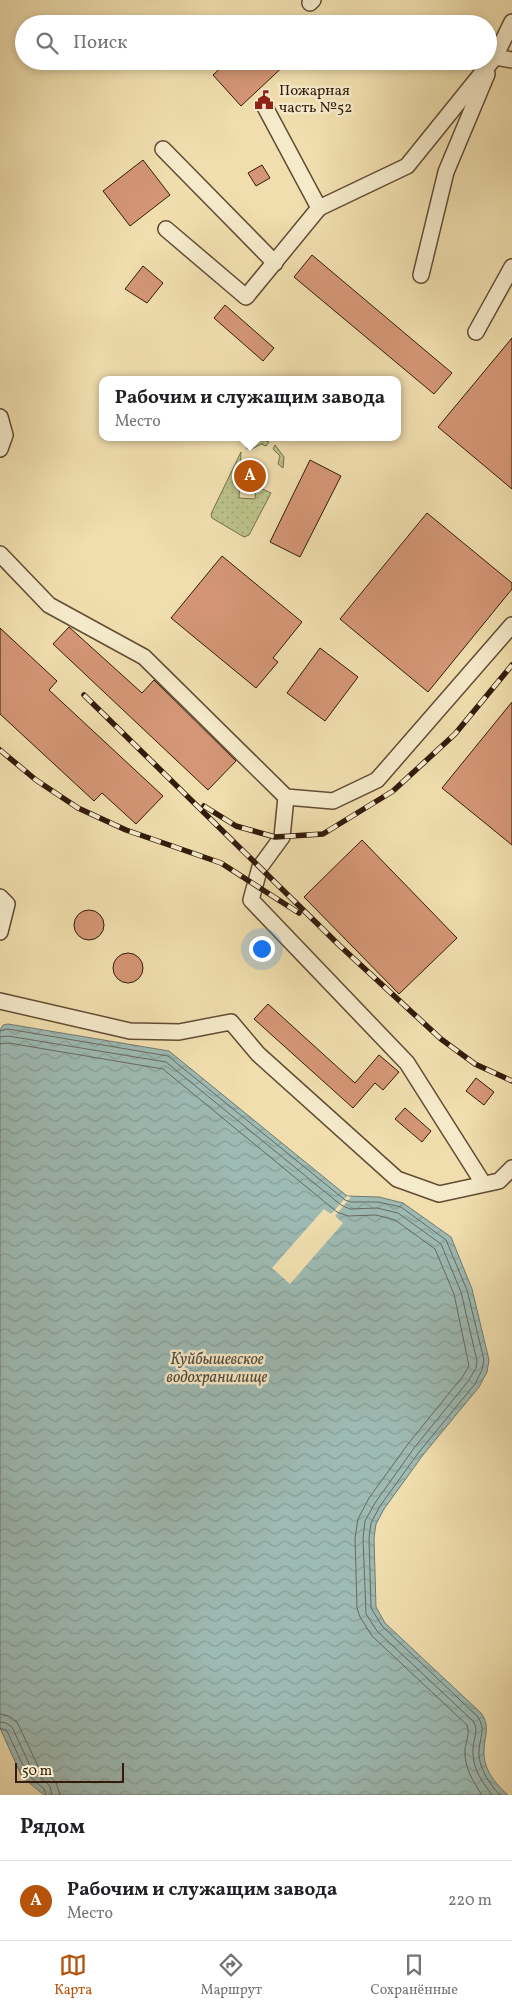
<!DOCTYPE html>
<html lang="ru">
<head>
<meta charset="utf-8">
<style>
  body { margin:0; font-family:Vollkorn,serif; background:#f6f6f6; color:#202124 }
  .scale { position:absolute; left:15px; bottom:12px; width:109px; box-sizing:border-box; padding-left:5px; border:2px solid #331b0b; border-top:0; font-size:14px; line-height:18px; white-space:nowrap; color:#331b0b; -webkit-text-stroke:4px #f5eaca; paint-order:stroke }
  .you { position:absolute; left:261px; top:948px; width:18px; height:18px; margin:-12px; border:4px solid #fff; border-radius:50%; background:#1a73e8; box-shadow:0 0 0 8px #1a73e833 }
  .badge { display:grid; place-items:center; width:32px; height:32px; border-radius:50%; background:#b45309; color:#fff; font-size:16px; font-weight:700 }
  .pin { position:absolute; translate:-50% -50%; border:2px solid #fff; box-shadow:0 1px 5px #0006 }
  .popup { position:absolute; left:99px; top:376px; width:302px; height:65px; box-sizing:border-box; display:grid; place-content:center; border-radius:10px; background:#fff; filter:drop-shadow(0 1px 4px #0005); font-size:16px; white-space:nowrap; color:#757577 }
  .popup b { font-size:19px; color:#202124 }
  .popup::after { content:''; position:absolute; left:50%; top:100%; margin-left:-10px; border:10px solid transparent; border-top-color:#fff }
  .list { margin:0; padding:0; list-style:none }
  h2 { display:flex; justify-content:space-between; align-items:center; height:65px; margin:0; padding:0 20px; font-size:21px }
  h2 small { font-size:16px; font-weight:400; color:#757577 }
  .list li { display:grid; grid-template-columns:32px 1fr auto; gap:15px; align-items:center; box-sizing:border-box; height:80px; padding:0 20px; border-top:1px solid #e0e0e0 }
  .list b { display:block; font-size:19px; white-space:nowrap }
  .list p { margin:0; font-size:16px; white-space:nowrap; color:#757577 }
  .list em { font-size:16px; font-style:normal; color:#757577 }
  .icon { flex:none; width:28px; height:28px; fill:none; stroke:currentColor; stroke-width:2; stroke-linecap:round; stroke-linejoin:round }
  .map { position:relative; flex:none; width:512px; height:1795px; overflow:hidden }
  .search { position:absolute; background:#fff; box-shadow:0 2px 8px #0003; left:15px; right:15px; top:15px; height:55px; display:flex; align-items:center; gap:12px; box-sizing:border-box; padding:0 18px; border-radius:28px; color:#757577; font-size:19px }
  .sheet { height:145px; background:#fff }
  nav { display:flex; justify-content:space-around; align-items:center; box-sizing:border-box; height:70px; border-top:1px solid #e0e0e0; background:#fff; font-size:14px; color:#757577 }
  nav a { display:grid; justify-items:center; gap:2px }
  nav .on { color:#b45309 }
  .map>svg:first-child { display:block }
  .grass { fill:url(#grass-dots); stroke:#776e4a }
  .water { fill:url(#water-waves); stroke:#737a70 }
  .pier { fill:#f0deae }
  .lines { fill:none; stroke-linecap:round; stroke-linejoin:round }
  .shore { stroke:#686a5f; stroke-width:1 }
  .building { fill:#d49676; stroke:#331b0b }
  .minor-casing { stroke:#624c34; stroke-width:18 }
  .minor { stroke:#f5eaca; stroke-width:15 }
  .rail-casing { stroke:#331b0b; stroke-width:5.5 }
  .rail { stroke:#f5eaca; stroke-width:4; stroke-dasharray:11; stroke-linecap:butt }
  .labels { text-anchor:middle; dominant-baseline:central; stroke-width:5; stroke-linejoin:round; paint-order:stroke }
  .poi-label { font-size:15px; fill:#331b0b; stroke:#f5eaca; text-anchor:start }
  .water-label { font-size:16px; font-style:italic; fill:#534b3d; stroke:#f5eaca }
</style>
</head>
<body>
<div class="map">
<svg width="512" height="1795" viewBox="0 0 512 1795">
  <defs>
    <pattern id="grass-dots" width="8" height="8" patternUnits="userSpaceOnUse" patternTransform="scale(1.25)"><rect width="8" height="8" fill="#bbc189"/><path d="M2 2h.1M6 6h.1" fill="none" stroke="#a1a575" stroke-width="1.8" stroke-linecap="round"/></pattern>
    <pattern id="water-waves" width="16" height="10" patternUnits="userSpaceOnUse" patternTransform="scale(1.25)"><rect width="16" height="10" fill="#9dbab3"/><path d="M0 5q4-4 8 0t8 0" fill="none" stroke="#889f99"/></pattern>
  </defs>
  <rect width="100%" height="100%" fill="#f0deae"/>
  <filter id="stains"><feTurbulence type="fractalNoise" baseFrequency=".004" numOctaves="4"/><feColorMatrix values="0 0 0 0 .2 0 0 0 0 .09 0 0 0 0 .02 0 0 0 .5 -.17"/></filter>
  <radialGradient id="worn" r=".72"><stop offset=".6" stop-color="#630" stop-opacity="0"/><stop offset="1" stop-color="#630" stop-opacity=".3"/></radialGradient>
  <!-- grass -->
  <g class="grass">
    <path d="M260,439L269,442L266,446L261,444L250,450L246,448L254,440Z"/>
    <path d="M275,445L284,457L283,468L278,464L280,456L273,449Z"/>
    <path d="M241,452L239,498L255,499L256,486L271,493L249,535L244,537L212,518L211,514Z"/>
  </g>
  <!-- water -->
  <path class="water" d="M8,1024L169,1051L347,1196L379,1197L403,1203L451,1237L472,1289L489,1360L487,1372L479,1387L423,1455L384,1509L376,1524L374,1538L376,1607L385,1623L481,1713C491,1727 484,1736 484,1751C483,1768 495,1784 508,1795H44L22,1777L0,1728V1030L3,1025Z"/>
  <!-- pier -->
  <path class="pier" d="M347,1196L351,1197L335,1216L343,1223L290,1284L272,1268L324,1209L331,1214Z"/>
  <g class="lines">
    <!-- shore -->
    <g class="shore">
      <path d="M0,1031L8,1029L168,1056L345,1200L351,1202H378L401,1207L446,1240L467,1290L484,1360L482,1370L475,1384L419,1452L380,1506L371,1523L369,1538L371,1608L382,1626L478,1717C486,1729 480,1737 479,1750C478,1767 489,1784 500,1795"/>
      <path d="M0,1037L8,1036L166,1062L341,1205L350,1209L377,1208L398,1213L441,1244L461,1292L477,1361L476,1368L469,1380L414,1448L375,1503L365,1521L363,1538L366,1614L377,1631L473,1721C480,1731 472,1740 473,1752C473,1770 482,1781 492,1795"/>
      <path d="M0,1044L9,1043L163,1069L337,1212L348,1216L376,1215L395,1220L435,1249L454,1294L469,1366L463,1376L408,1444L369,1498L358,1519L355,1538L357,1608L360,1617L372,1636L467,1725C470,1734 466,1741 465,1749C464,1768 473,1781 482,1795"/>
      <path d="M0,1714L9,1716L17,1722L38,1766L56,1782L60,1795"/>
      <path d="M0,1722L6,1723L12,1727L32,1770L50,1786L52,1795"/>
      <path d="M0,1728L7,1731L27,1774L44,1789L46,1795"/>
    </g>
  </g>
  <!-- building -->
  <g class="building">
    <path d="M228,61H289L241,106L213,75Z"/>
    <path d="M143,160L170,195L130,226L103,191Z"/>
    <path d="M262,165L270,178L256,186L248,173Z"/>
    <path d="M312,255L452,373L434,394L294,277Z"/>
    <path d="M143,266L163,283L147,303L125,289Z"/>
    <path d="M225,305L274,348L263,361L214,318Z"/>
    <path d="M512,338V489L438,427Z"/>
    <path d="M310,460L341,476L300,557L270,542Z"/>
    <path d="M427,513L512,583V589L428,692L340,619Z"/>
    <path d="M222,556L302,622L273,658L278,662L256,688L171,618Z"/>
    <path d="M69,627L142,693L154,680L236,761L208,790L53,644Z"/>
    <path d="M0,628L57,681L49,690L163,796L136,824L102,793L94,801L0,714Z"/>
    <path d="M320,648L358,677L325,721L287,693Z"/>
    <path d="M512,702V845L442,788Z"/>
    <path d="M362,840L457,938L399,994L304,897Z"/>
    <circle cx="89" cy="925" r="15"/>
    <circle cx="128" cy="968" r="15"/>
    <path d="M268,1004L355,1083L379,1055L399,1072L383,1090L375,1083L353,1108L254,1019Z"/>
    <path d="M476,1078L494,1092L484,1105L466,1091Z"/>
    <path d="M405,1108L431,1131L422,1142L395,1119Z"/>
  </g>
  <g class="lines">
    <!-- minor casing -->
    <g class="minor-casing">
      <g id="minor">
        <path d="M310,3L313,0"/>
        <path d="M512,22L495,57L512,60"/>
        <path d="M265,107L319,208L407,166L495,57"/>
        <path d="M163,149L275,263"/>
        <path d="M166,229L246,297L319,208"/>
        <path d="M421,275L446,172L487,74"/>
        <path d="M476,332L512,267"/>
        <path d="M0,417L5,435L0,449"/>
        <path d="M0,554L49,605L144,657L286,797L333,801L377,780L512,625"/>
        <path d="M286,797L282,837L260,867L251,900L407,1063L483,1183"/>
        <path d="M0,897L7,904L0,932"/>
        <path d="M0,1001L130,1031L179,1032L231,1022L258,1054L397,1179L439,1194L499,1181L512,1168"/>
      </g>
    </g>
    <!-- minor -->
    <use href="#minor" class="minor"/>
    <!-- rail casing -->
    <g class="rail-casing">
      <g id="rail">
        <path d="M84,695L340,946L441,1039L475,1064L512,1081"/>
        <path d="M0,750L36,780L78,808L126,830L221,863L299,913"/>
        <path d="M204,806L236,826L275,837L323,834L393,791L455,734L512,665"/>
      </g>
    </g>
    <!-- rail -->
    <use href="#rail" class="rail"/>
  </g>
  <!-- icons -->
  <defs>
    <g id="civic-bare" transform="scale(1.5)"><path d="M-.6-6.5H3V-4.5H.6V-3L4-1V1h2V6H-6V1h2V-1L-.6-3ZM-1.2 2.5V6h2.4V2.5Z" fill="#8f2418" stroke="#f5eaca" stroke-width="2.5" paint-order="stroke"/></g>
  </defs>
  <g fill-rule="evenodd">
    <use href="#civic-bare" x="264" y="100"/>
  </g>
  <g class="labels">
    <!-- poi labels -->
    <g class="poi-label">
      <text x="279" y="91">Пожарная<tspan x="279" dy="17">часть №52</tspan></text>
    </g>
    <!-- water labels -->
    <g class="water-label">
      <text x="217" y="1360">Куйбышевское<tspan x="217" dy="18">водохранилище</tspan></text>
    </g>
  </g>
  <rect width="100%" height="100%" filter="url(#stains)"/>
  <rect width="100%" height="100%" fill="url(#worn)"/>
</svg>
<div class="scale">50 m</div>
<div class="you"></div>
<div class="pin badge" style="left:250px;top:476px">A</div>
<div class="popup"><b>Рабочим и служащим завода</b>Место</div>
<div class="search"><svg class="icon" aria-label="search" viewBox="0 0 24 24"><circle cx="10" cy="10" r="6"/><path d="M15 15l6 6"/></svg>Поиск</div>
</div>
<section class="sheet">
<h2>Рядом<small></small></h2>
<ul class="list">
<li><span class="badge">A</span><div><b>Рабочим и служащим завода</b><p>Место</p></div><em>220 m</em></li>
</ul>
</section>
<nav>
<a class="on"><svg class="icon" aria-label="map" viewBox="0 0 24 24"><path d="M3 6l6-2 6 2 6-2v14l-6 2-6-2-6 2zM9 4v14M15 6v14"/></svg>Карта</a>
<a><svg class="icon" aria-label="directions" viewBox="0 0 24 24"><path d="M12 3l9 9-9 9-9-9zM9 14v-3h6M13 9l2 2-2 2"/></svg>Маршрут</a>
<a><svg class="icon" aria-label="saved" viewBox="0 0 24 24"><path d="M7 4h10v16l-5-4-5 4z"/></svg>Сохранённые</a>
</nav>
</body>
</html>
